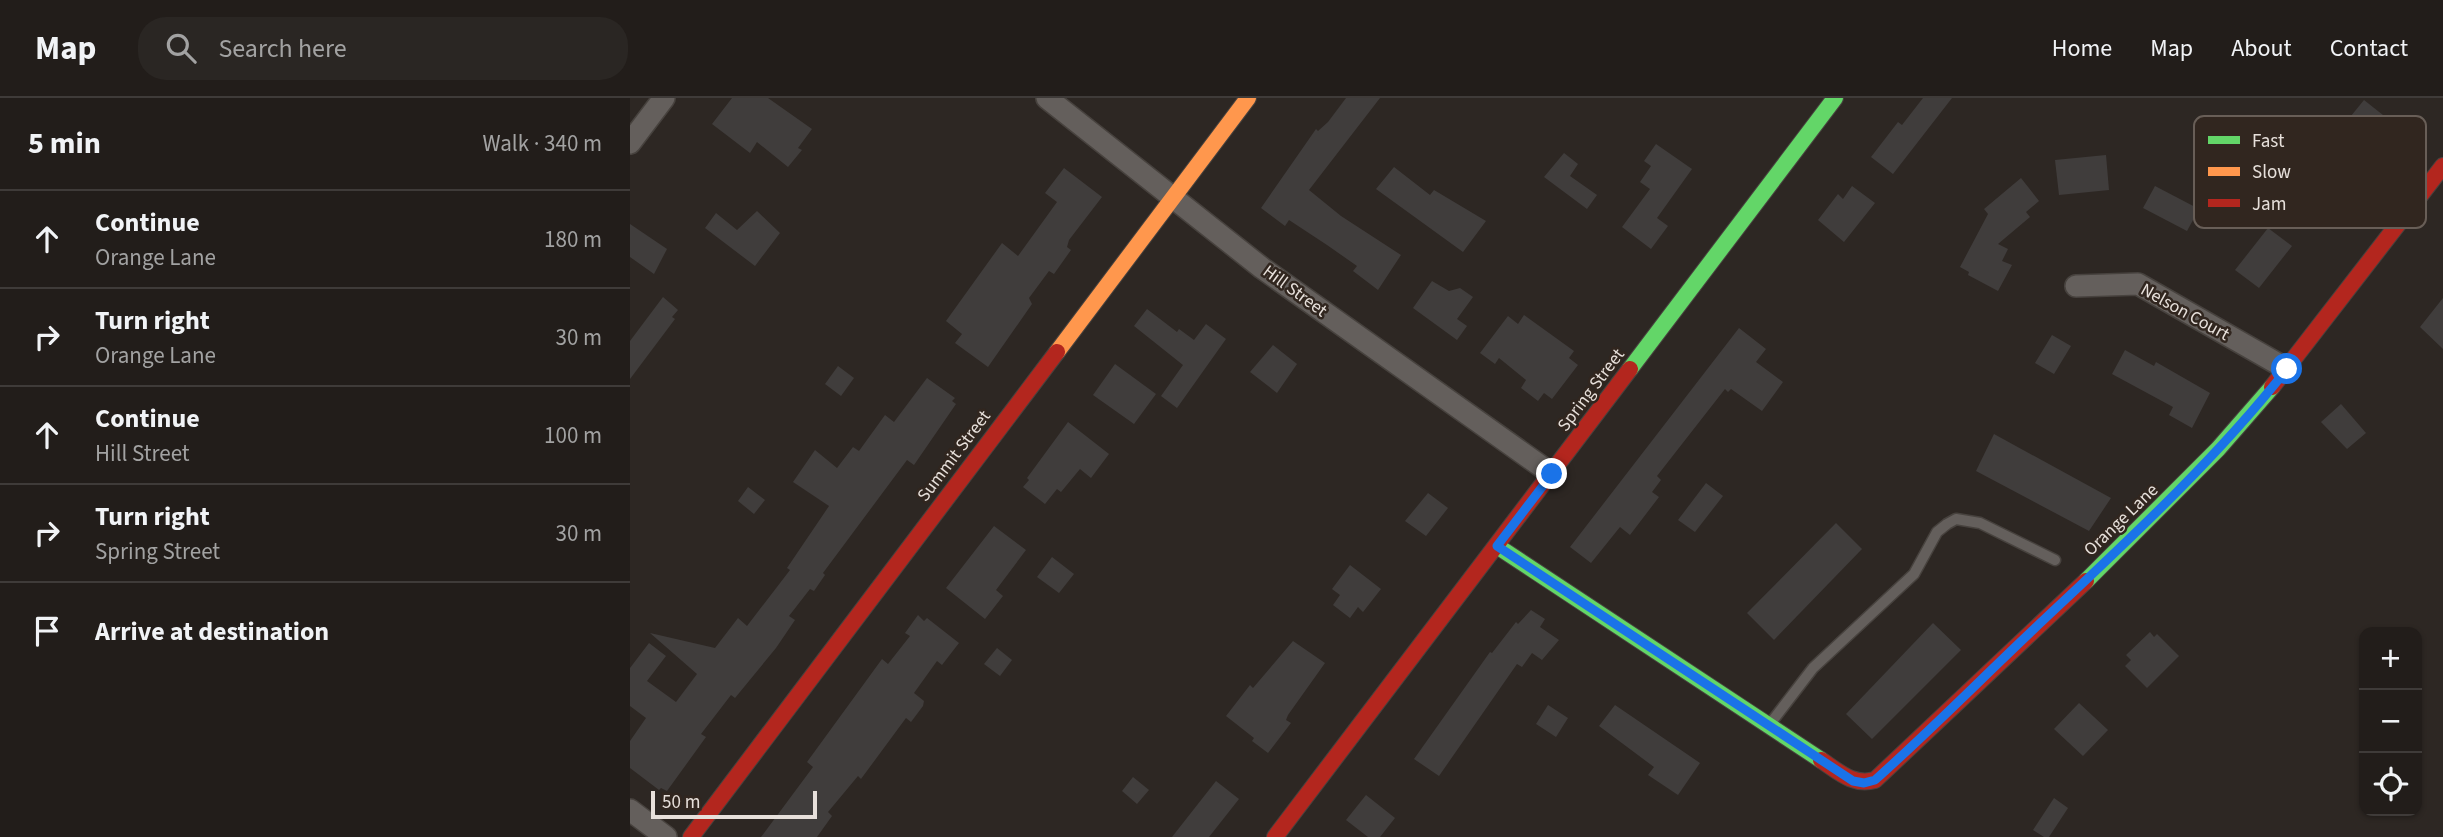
<!DOCTYPE html>
<html lang="en">
<head>
<meta charset="utf-8">
<style>
  body { margin:0; font-family:"Source Sans 3",sans-serif; background:#2a2623; color:#f1f3f6 }
  .controls { position:absolute; right:21px; bottom:21px; display:grid; overflow:hidden; border-radius:14px; box-shadow:0 2px 5px #0004 }
  .controls button { width:63px; height:63px; display:grid; place-items:center; padding:0; border:0; border-bottom:2px solid #3f3b39; background:#221d1a; color:#f1f3f6; font:35px sans-serif }
  .scale { position:absolute; left:21px; bottom:18px; width:166px; box-sizing:border-box; padding-left:7px; border:4px solid #e7e0db; border-top:0; font-size:19px; line-height:24px; white-space:nowrap; color:#e7e0db; -webkit-text-stroke:5px #31261f; paint-order:stroke }
  .stop { position:absolute; width:21px; height:21px; margin:-16px; border:5px solid #1a73e8; border-radius:50%; background:#fff }
  .stop.end { background:#1a73e8; border-color:#fff; box-shadow:0 2px 7px #0008 }
  .list { margin:0; padding:0; list-style:none }
  h2 { display:flex; justify-content:space-between; align-items:center; height:91px; margin:0; padding:0 28px; font-size:30px }
  h2 small { font-size:23px; font-weight:400; color:#a2a2a2 }
  .list li { display:grid; grid-template-columns:46px 1fr auto; gap:21px; align-items:center; box-sizing:border-box; height:98px; padding:0 28px; border-top:2px solid #3f3b39 }
  .list b { display:block; font-size:26px; white-space:nowrap }
  .list p { margin:0; font-size:23px; white-space:nowrap; color:#a2a2a2 }
  .list em { font-size:23px; font-style:normal; color:#a2a2a2 }
  .icon { flex:none; width:38px; height:38px; fill:none; stroke:currentColor; stroke-width:2; stroke-linecap:round; stroke-linejoin:round }
  .map { position:relative; flex:none; width:1813px; height:739px; overflow:hidden }
  header { display:flex; align-items:center; gap:42px; box-sizing:border-box; height:98px; padding:0 35px; background:#221d1a; border-bottom:2px solid #3f3b39 }
  header strong { font-size:33px }
  nav { display:flex; gap:38px; margin-inline-start:auto; font-size:24px }
  .search { width:490px; height:63px; background:#2a2623; display:flex; align-items:center; gap:18px; box-sizing:border-box; padding:0 24px; border-radius:28px; color:#a2a2a2; font-size:26px }
  main { display:flex }
  aside { flex:1; background:#221d1a }
  .map>svg:first-child { display:block }
  .building { fill:#403d3c }
  .lines { fill:none; stroke-linecap:round; stroke-linejoin:round }
  .lane-casing { stroke:#47423e; stroke-width:13 }
  .street-casing { stroke:#47423e; stroke-width:24 }
  .fast-casing { stroke:#47423e; stroke-width:18 }
  .slow-casing { stroke:#47423e; stroke-width:18 }
  .jam-casing { stroke:#47423e; stroke-width:18 }
  .lane { stroke:#645f5c; stroke-width:10 }
  .street { stroke:#645f5c; stroke-width:21 }
  .fast { stroke:#63d668; stroke-width:16 }
  .slow { stroke:#ff974d; stroke-width:16 }
  .jam { stroke:#b3261e; stroke-width:16 }
  .route { stroke:#1a73e8; stroke-width:9 }
  .labels { text-anchor:middle; dominant-baseline:central; stroke-width:5; stroke-linejoin:round; paint-order:stroke }
  .street-label { font-size:18px; fill:#e7e0db; stroke:#31261f }
  .key { fill:#31261f; stroke:#685e57; stroke-width:2 }
  .key-label { font-size:19px; fill:#e7e0db }
</style>
</head>
<body>
<header>
<strong>Map</strong>
<div class="search"><svg class="icon" aria-label="search" viewBox="0 0 24 24"><circle cx="10" cy="10" r="6"/><path d="M15 15l6 6"/></svg>Search here</div>
<nav><a>Home</a><a>Map</a><a>About</a><a>Contact</a></nav>
</header>
<main>
<aside>
<h2>5 min<small>Walk · 340 m</small></h2>
<ul class="list">
<li><svg class="icon" aria-label="ahead" viewBox="0 0 24 24"><path d="M12 20V5M6 11l6-6 6 6"/></svg><div><b>Continue</b><p>Orange Lane</p></div><em>180 m</em></li>
<li><svg class="icon" aria-label="right" viewBox="0 0 24 24"><path d="M7 20v-9h11M14 6l5 5-5 5"/></svg><div><b>Turn right</b><p>Orange Lane</p></div><em>30 m</em></li>
<li><svg class="icon" aria-label="ahead" viewBox="0 0 24 24"><path d="M12 20V5M6 11l6-6 6 6"/></svg><div><b>Continue</b><p>Hill Street</p></div><em>100 m</em></li>
<li><svg class="icon" aria-label="right" viewBox="0 0 24 24"><path d="M7 20v-9h11M14 6l5 5-5 5"/></svg><div><b>Turn right</b><p>Spring Street</p></div><em>30 m</em></li>
<li><svg class="icon" aria-label="arrive" viewBox="0 0 24 24"><path d="M6 21V4h12l-3 4 3 4H6"/></svg><div><b>Arrive at destination</b></div></li>
</ul>
</aside>
<div class="map">
<svg width="1813" height="739" viewBox="0 0 1813 739">
  <rect width="100%" height="100%" fill="#2d2723"/>
  <!-- building -->
  <g class="building">
    <path d="M102,0H138L182,31L168,50L172,52L158,69L127,44L120,55L82,26Z"/>
    <path d="M716,0H750L679,92L711,118L771,157L748,192L723,173L727,168L697,147L659,122L655,128L631,110L686,31L688,33L698,24Z"/>
    <path d="M1293,0H1322L1263,76L1241,59L1268,24L1272,27Z"/>
    <path d="M1734,2L1758,21L1731,53L1708,34Z"/>
    <path d="M1026,46L1062,71L1027,120L1038,128L1021,151L992,129L1020,91L1010,84L1021,68L1014,63Z"/>
    <path d="M934,55L948,66L940,78L967,97L957,111L914,79Z"/>
    <path d="M1476,57L1479,92L1429,97L1425,62Z"/>
    <path d="M764,69L800,97L804,92L856,123L833,154L746,91Z"/>
    <path d="M434,70L472,99L439,142L437,149L441,152L424,176L419,173L399,200L402,206L358,269L325,245L332,236L316,223L372,145L388,158L427,104L415,95Z"/>
    <path d="M1391,80L1409,103L1396,114L1400,119L1368,146L1378,151L1372,163L1382,167L1368,193L1338,177L1339,174L1330,169L1358,116L1354,111Z"/>
    <path d="M1222,88L1245,105L1214,144L1188,122L1208,96L1213,101Z"/>
    <path d="M1525,88L1569,111L1557,133L1513,110Z"/>
    <path d="M127,113L150,135L125,168L75,130L86,115L107,132Z"/>
    <path d="M0,126L37,151L24,176L0,159Z"/>
    <path d="M1638,130L1662,148L1629,190L1605,172Z"/>
    <path d="M802,183L819,193L830,190L843,199L827,221L837,228L827,242L783,210Z"/>
    <path d="M33,199L48,212L42,219L45,221L0,281V243Z"/>
    <path d="M1813,200V251L1790,229Z"/>
    <path d="M517,211L547,234L549,231L564,242L576,226L596,241L547,310L531,298L553,267L504,228Z"/>
    <path d="M894,217L944,253L939,260L948,267L922,301L914,295L908,303L891,290L896,282L869,260L865,266L850,255L878,218L888,226Z"/>
    <path d="M1109,230L1136,251L1126,264L1153,284L1132,313L1101,291L1098,294L1095,291L1027,378L1031,382L1022,394L1029,399L1000,437L990,429L961,465L940,449Z"/>
    <path d="M1422,237L1441,248L1424,276L1405,265Z"/>
    <path d="M643,247L667,266L647,295L620,274Z"/>
    <path d="M1495,252L1524,268L1526,264L1580,295L1562,330L1539,317L1543,309L1482,276Z"/>
    <path d="M485,266L526,296L504,326L463,297Z"/>
    <path d="M208,268L224,280L211,298L195,286Z"/>
    <path d="M297,280L325,300L322,303L326,306L284,367L277,362L193,475L195,477L184,493L180,491L159,518L165,522L146,550L105,600L101,597L71,636L76,639L37,693L31,690L29,692L0,670V643L16,620L0,608V570L19,545L36,558L17,583L46,604L67,576L20,535L85,550L108,520L117,528L160,472L157,470L199,408L163,384L185,352L207,370L223,349L229,353L255,317L264,324Z"/>
    <path d="M1711,306L1736,335L1717,351L1691,324Z"/>
    <path d="M438,324L479,356L461,380L450,371L431,394L427,391L415,406L393,389L399,382L397,380Z"/>
    <path d="M1364,336L1481,400L1459,433L1346,373Z"/>
    <path d="M1076,385L1093,398L1065,434L1048,422Z"/>
    <path d="M118,389L135,402L124,416L108,403Z"/>
    <path d="M798,395L818,410L796,438L775,423Z"/>
    <path d="M1206,425L1232,451L1144,542L1117,515Z"/>
    <path d="M364,428L396,452L366,492L373,498L355,521L316,490Z"/>
    <path d="M422,459L444,476L429,495L407,479Z"/>
    <path d="M720,467L751,491L733,514L728,509L720,520L703,507L710,497L702,491Z"/>
    <path d="M901,512L915,521L910,529L929,542L912,562L902,555L892,569L887,566L809,678L784,661L860,554L862,555L886,524L888,526Z"/>
    <path d="M288,517L294,523L297,520L329,545L312,567L307,563L284,595L294,603L293,608L281,624L276,620L231,681L228,678L198,714L202,718L187,739H131L183,669L177,664L252,561L258,566L280,538L275,535Z"/>
    <path d="M1303,525L1331,552L1242,641L1216,616Z"/>
    <path d="M1520,534L1524,539L1527,536L1549,558L1517,590L1495,568L1501,562L1496,557Z"/>
    <path d="M663,543L695,565L658,617L656,622L661,625L638,655L622,643L624,640L596,618L620,587L623,590Z"/>
    <path d="M367,550L382,562L370,578L354,566Z"/>
    <path d="M1449,605L1478,632L1453,658L1424,631Z"/>
    <path d="M918,607L938,620L926,639L906,626Z"/>
    <path d="M985,607L1070,665L1048,697L1018,677L1024,669L969,628Z"/>
    <path d="M503,679L519,692L507,706L492,693Z"/>
    <path d="M586,683L609,701L579,739H542Z"/>
    <path d="M736,697L765,720L750,739H738L716,722Z"/>
    <path d="M1424,700L1438,710L1419,739H1414L1403,732Z"/>
  </g>
  <g class="lines">
    <!-- lane casing -->
    <g class="lane-casing">
      <path id="lane" d="M1140,626L1183,570L1284,476L1307,434L1317,426L1326,421L1350,425L1425,462"/>
    </g>
    <!-- street casing -->
    <g class="street-casing">
      <g id="street">
        <path d="M417,0L632,170L922,376"/>
        <path d="M0,45L34,0"/>
        <path d="M1446,188L1508,186L1657,271"/>
        <path d="M0,712L36,739"/>
      </g>
    </g>
    <!-- fast casing -->
    <g class="fast-casing">
      <g id="fast">
        <path d="M1000,271L1205,0"/>
        <path d="M867,448L1191,662"/>
        <path d="M1456,483L1588,351L1642,289"/>
      </g>
    </g>
    <!-- slow casing -->
    <g class="slow-casing">
      <path id="slow" d="M427,254L618,0"/>
    </g>
    <!-- jam casing -->
    <g class="jam-casing">
      <g id="jam">
        <path d="M1642,289L1813,68"/>
        <path d="M1191,662C1209,674 1223,688 1245,682L1456,483"/>
        <path d="M61,739L427,254"/>
        <path d="M645,739L1000,271"/>
      </g>
    </g>
    <!-- lane -->
    <use href="#lane" class="lane"/>
    <!-- street -->
    <use href="#street" class="street"/>
    <!-- fast -->
    <use href="#fast" class="fast"/>
    <!-- slow -->
    <use href="#slow" class="slow"/>
    <!-- jam -->
    <use href="#jam" class="jam"/>
  </g>
  <g class="lines">
    <!-- route -->
    <path class="route" d="M922,376L867,448L1223,683L1234,685L1245,682C1300,633 1351,581 1404,531C1492,448 1582,366 1657,271"/>
  </g>
  <g class="labels">
    <!-- street labels -->
    <g class="street-label">
      <text transform="translate(665 193) rotate(36)">Hill Street</text>
      <text transform="translate(1555 214) rotate(29)">Nelson Court</text>
      <text transform="translate(961 292) rotate(-53)">Spring Street</text>
      <text transform="translate(324 358) rotate(-53)">Summit Street</text>
      <text transform="translate(1491 422) rotate(-44)">Orange Lane</text>
    </g>
  </g>
  <!-- legend -->
  <rect x="1564" y="18" width="232" height="112" rx="10" class="key"/>
  <rect x="1578" y="38" width="32" height="8" fill="#63d668"/>
  <rect x="1578" y="69" width="32" height="9" fill="#ff974d"/>
  <rect x="1578" y="101" width="32" height="8" fill="#b3261e"/>
  <g class="key-label">
    <text x="1622" y="49">Fast</text>
    <text x="1622" y="80">Slow</text>
    <text x="1622" y="112">Jam</text>
  </g>
</svg>
<div class="controls">
<button>+</button>
<button>−</button>
<button><svg class="icon" aria-label="locate" viewBox="0 0 24 24"><circle cx="12" cy="12" r="6"/><path d="M12 2v4M12 18v4M2 12h4M18 12h4"/></svg></button>
</div>
<div class="scale">50 m</div>
<div class="stop" style="left:1657px;top:271px"></div>
<div class="stop end" style="left:922px;top:376px"></div>
</div>
</main>
</body>
</html>
